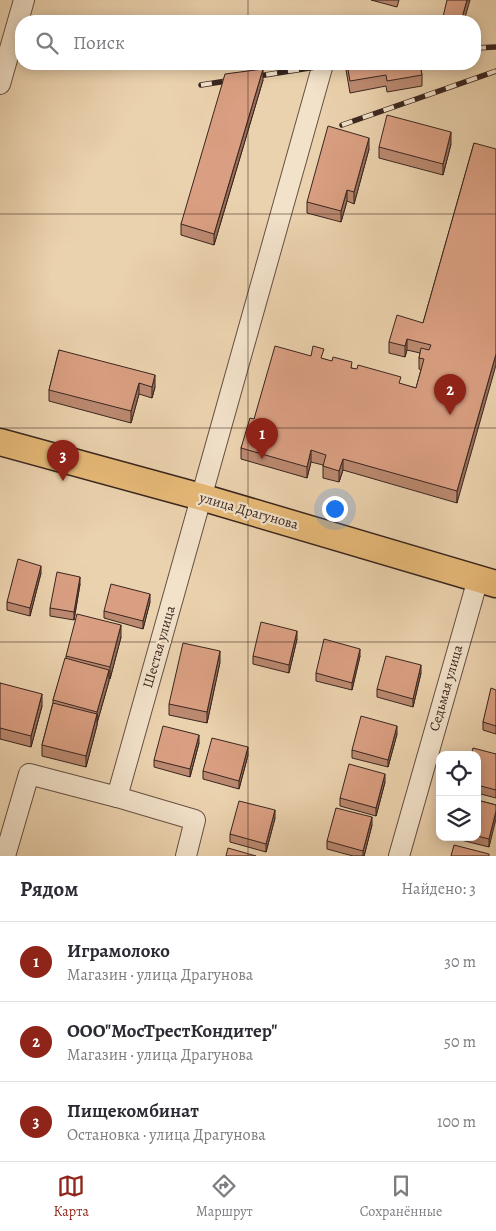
<!DOCTYPE html>
<html lang="ru">
<head>
<meta charset="utf-8">
<style>
  body { margin:0; font-family:Alegreya,serif; background:#f2f2f3; color:#2b2b33 }
  .controls { position:absolute; right:15px; bottom:15px; display:grid; overflow:hidden; border-radius:10px; box-shadow:0 2px 12px #0003 }
  .controls button { width:45px; height:45px; display:grid; place-items:center; padding:0; border:0; border-bottom:1px solid #e1e1e2; background:#fff; color:#2b2b33; font:25px sans-serif }
  .you { position:absolute; left:334px; top:508px; width:18px; height:18px; margin:-12px; border:4px solid #fff; border-radius:50%; background:#1a73e8; box-shadow:0 0 0 8px #1a73e833 }
  .badge { display:grid; place-items:center; width:32px; height:32px; border-radius:50%; background:#8f2418; color:#fff; font-size:16px; font-weight:700 }
  .pin { position:absolute; translate:-50% -41px; filter:drop-shadow(0 1px 2px #0008) }
  .pin::after { content:''; position:absolute; top:26px; width:18px; height:15px; background:inherit; clip-path:polygon(0 0,100% 0,50% 100%) }
  .list { margin:0; padding:0; list-style:none }
  h2 { display:flex; justify-content:space-between; align-items:center; height:65px; margin:0; padding:0 20px; font-size:21px }
  h2 small { font-size:16px; font-weight:400; color:#7c7c81 }
  .list li { display:grid; grid-template-columns:32px 1fr auto; gap:15px; align-items:center; box-sizing:border-box; height:80px; padding:0 20px; border-top:1px solid #e1e1e2 }
  .list b { display:block; font-size:19px; white-space:nowrap }
  .list p { margin:0; font-size:16px; white-space:nowrap; color:#7c7c81 }
  .list em { font-size:16px; font-style:normal; color:#7c7c81 }
  .icon { flex:none; width:28px; height:28px; fill:none; stroke:currentColor; stroke-width:2; stroke-linecap:round; stroke-linejoin:round }
  .map { position:relative; flex:none; width:496px; height:856px; overflow:hidden }
  .search { position:absolute; background:#fff; box-shadow:0 2px 12px #0003; left:15px; right:15px; top:15px; height:55px; display:flex; align-items:center; gap:12px; box-sizing:border-box; padding:0 18px; border-radius:20px; color:#7c7c81; font-size:19px }
  .sheet { height:305px; background:#fff }
  nav { display:flex; justify-content:space-around; align-items:center; box-sizing:border-box; height:70px; border-top:1px solid #e1e1e2; background:#fff; font-size:14px; color:#7c7c81 }
  nav a { display:grid; justify-items:center; gap:2px }
  nav .on { color:#8f2418 }
  .map>svg:first-child { display:block }
  .lines { fill:none; stroke-linecap:round; stroke-linejoin:round }
  .minor-casing { stroke:#665042; stroke-width:22 }
  .major-casing { stroke:#39251e; stroke-width:29 }
  .minor { stroke:#f2e2ca; stroke-width:20 }
  .major { stroke:#e6b977; stroke-width:26 }
  .rail-casing { stroke:#39251e; stroke-width:5.5 }
  .rail { stroke:#f2e2ca; stroke-width:4; stroke-dasharray:11; stroke-linecap:butt }
  .wall { fill:#bb8970; stroke:#39251e }
  .shaded-wall { fill:#996f5b; stroke:#39251e }
  .building { fill:#da9f82; stroke:#39251e }
  .grid { fill:none; stroke:#39251e; stroke-width:1; stroke-opacity:0.55 }
  .labels { text-anchor:middle; dominant-baseline:central; stroke-width:4.5; stroke-linejoin:round; paint-order:stroke }
  .street-label { font-size:14px; fill:#39251e; stroke:#f2e2ca }
</style>
</head>
<body>
<div class="map">
<svg width="496" height="856" viewBox="0 0 496 856">
  <rect width="100%" height="100%" fill="#ebd2ae"/>
  <filter id="stains"><feTurbulence type="fractalNoise" baseFrequency=".004" numOctaves="4"/><feColorMatrix values="0 0 0 0 .2 0 0 0 0 .09 0 0 0 0 .02 0 0 0 .5 -.17"/></filter>
  <radialGradient id="worn" r=".72"><stop offset=".6" stop-color="#630" stop-opacity="0"/><stop offset="1" stop-color="#630" stop-opacity=".3"/></radialGradient>
  <g class="lines">
    <!-- minor casing -->
    <g class="minor-casing">
      <g id="minor">
        <path d="M0,84L24,0"/>
        <path d="M117,797L195,820L186,856"/>
        <path d="M5,856L29,774L117,797L323,64"/>
        <path d="M399,856L478,579"/>
      </g>
    </g>
    <!-- major casing -->
    <g class="major-casing">
      <path id="major" d="M0,442L201,497L496,584"/>
    </g>
    <!-- minor -->
    <use href="#minor" class="minor"/>
    <!-- major -->
    <use href="#major" class="major"/>
    <!-- rail casing -->
    <g class="rail-casing">
      <g id="rail">
        <path d="M475,48L496,47"/>
        <path d="M201,85L335,64"/>
        <path d="M342,125L496,71"/>
      </g>
    </g>
    <!-- rail -->
    <use href="#rail" class="rail"/>
  </g>
  <!-- wall -->
  <g class="wall">
    <path d="M371,0H399L397,7Z"/>
    <path d="M345,64H420L422,75V86L387,92L386,86L350,93Z"/>
    <path d="M263,80L214,245L181,235V224Z"/>
    <path d="M474,143L457,503L343,470L339,482L323,478V465L311,462L307,478L241,459V448L254,419L311,356L324,359L401,384L416,388L421,370L419,369V358L420,353L407,350L405,357L389,353V342L423,323Z"/>
    <path d="M451,144L443,175L379,158V147Z"/>
    <path d="M369,149L354,204L347,201L341,222L307,213V202Z"/>
    <path d="M59,350L155,387L152,398L139,394L131,423L49,401V390Z"/>
    <path d="M41,573L30,616L7,610V602Z"/>
    <path d="M80,584L74,620L50,616V608Z"/>
    <path d="M150,602L143,629L104,618V611Z"/>
    <path d="M121,637L110,679L109,678V681L97,723V725L86,767L42,756V745L53,703V700L66,658V656Z"/>
    <path d="M297,639L289,673L253,664V656Z"/>
    <path d="M360,656L352,690L316,681V673Z"/>
    <path d="M220,662L207,723L169,715V704Z"/>
    <path d="M421,673L413,707L377,697V689Z"/>
    <path d="M0,683L42,706L31,747L0,739Z"/>
    <path d="M496,690V734L483,730V722Z"/>
    <path d="M397,734L388,767L352,758V750Z"/>
    <path d="M199,743L190,777L154,767V760Z"/>
    <path d="M496,754V798L477,793V755Z"/>
    <path d="M248,755L239,789L203,779V771Z"/>
    <path d="M385,782L376,816L340,806V798Z"/>
    <path d="M477,800L496,805L489,847L453,838L477,837Z"/>
    <path d="M275,818L266,852L230,842V834Z"/>
    <path d="M372,825L364,856H353L327,849V841Z"/>
  </g>
  <!-- shaded-wall -->
  <g class="shaded-wall">
    <path d="M467,0H470L464,21H461Z"/>
    <path d="M263,69V80L214,245V234Z"/>
    <path d="M451,132V144L443,175V164Z"/>
    <path d="M369,138V149L354,204V192Z"/>
    <path d="M347,190V201L341,222V211Z"/>
    <path d="M407,339V350L405,357V346Z"/>
    <path d="M496,354V365L457,503V491Z"/>
    <path d="M155,375V387L152,398V387Z"/>
    <path d="M139,383V394L131,423V411Z"/>
    <path d="M311,450V462L307,478V467Z"/>
    <path d="M343,459V470L339,482V471Z"/>
    <path d="M41,566V573L30,616V608Z"/>
    <path d="M80,577V584L74,620V612Z"/>
    <path d="M150,594V602L143,629V621Z"/>
    <path d="M121,625V637L110,679V667Z"/>
    <path d="M297,631V639L289,673V665Z"/>
    <path d="M360,649V656L352,690V683Z"/>
    <path d="M220,651V662L207,723V712Z"/>
    <path d="M421,665V673L413,707V699Z"/>
    <path d="M109,670V681L97,723V712Z"/>
    <path d="M42,694V706L31,747V736Z"/>
    <path d="M97,714V725L86,767V756Z"/>
    <path d="M397,726V734L388,767V760Z"/>
    <path d="M199,735V743L190,777V769Z"/>
    <path d="M248,747V755L239,789V781Z"/>
    <path d="M385,774V782L376,816V808Z"/>
    <path d="M275,810V818L266,852V844Z"/>
    <path d="M496,811V819L489,847V839Z"/>
    <path d="M372,817V825L364,856H363V851Z"/>
  </g>
  <!-- building -->
  <g class="building">
    <path d="M447,0H467L461,21H442Z"/>
    <path d="M347,64H420L422,75L387,81L386,75L350,81Z"/>
    <path d="M263,69L214,234L181,224L225,74Z"/>
    <path d="M387,115L451,132L443,164L379,147Z"/>
    <path d="M328,126L369,138L354,192L347,190L341,211L307,202Z"/>
    <path d="M474,143L496,149V354L457,491L343,459L339,471L323,466L326,455L311,450L307,467L241,448L250,418L254,419L275,346L311,356L313,346L324,349L321,358L332,361L333,357L352,362L351,368L357,369L358,365L401,377L399,383L416,388L424,359L419,358L421,348L429,350L431,345L407,339L405,346L389,342L397,315L423,323Z"/>
    <path d="M59,350L155,375L152,387L139,383L131,411L49,390Z"/>
    <path d="M18,559L41,566L30,608L7,602Z"/>
    <path d="M57,572L80,577L74,612L50,608Z"/>
    <path d="M111,584L150,594L143,621L104,611Z"/>
    <path d="M77,614L121,625L110,667L66,656Z"/>
    <path d="M261,622L297,631L289,665L253,656Z"/>
    <path d="M324,639L360,649L352,683L316,673Z"/>
    <path d="M183,643L220,651L207,712L169,704Z"/>
    <path d="M386,656L421,665L413,699L377,689Z"/>
    <path d="M65,658L109,670L97,712L53,700Z"/>
    <path d="M0,683L42,694L31,736L0,728Z"/>
    <path d="M491,688L496,690V726L483,722Z"/>
    <path d="M53,703L97,714L86,756L42,745Z"/>
    <path d="M361,716L397,726L388,760L352,750Z"/>
    <path d="M163,726L199,735L190,769L154,760Z"/>
    <path d="M212,738L248,747L239,781L203,771Z"/>
    <path d="M473,748L496,754V790L477,785V755H471Z"/>
    <path d="M349,764L385,774L376,808L340,798Z"/>
    <path d="M477,800L496,805V811L489,839L477,836Z"/>
    <path d="M239,801L275,810L266,844L230,834Z"/>
    <path d="M336,808L372,817L363,851L327,841Z"/>
    <path d="M454,845L489,854V856H451Z"/>
    <path d="M228,848L256,856H226Z"/>
  </g>
  <!-- grid -->
  <path class="grid" d="M248,0V21M248,64V856M0,214H496M0,428H496M0,642H496"/>
  <g class="labels">
    <!-- street labels -->
    <g class="street-label">
      <text transform="translate(249 511) rotate(16)">улица Драгунова</text>
      <text transform="translate(159 647) rotate(-74)">Шестая улица</text>
      <text transform="translate(446 688) rotate(-74)">Седьмая улица</text>
    </g>
  </g>
  <rect width="100%" height="100%" filter="url(#stains)"/>
  <rect width="100%" height="100%" fill="url(#worn)"/>
</svg>
<div class="controls">
<button><svg class="icon" aria-label="locate" viewBox="0 0 24 24"><circle cx="12" cy="12" r="6"/><path d="M12 2v4M12 18v4M2 12h4M18 12h4"/></svg></button>
<button><svg class="icon" aria-label="layers" viewBox="0 0 24 24"><path d="M12 4l9 5-9 5-9-5zM3 14l9 5 9-5"/></svg></button>
</div>
<div class="you"></div>
<div class="pin badge" style="left:262px;top:459px">1</div>
<div class="pin badge" style="left:450px;top:415px">2</div>
<div class="pin badge" style="left:63px;top:481px">3</div>
<div class="search"><svg class="icon" aria-label="search" viewBox="0 0 24 24"><circle cx="10" cy="10" r="6"/><path d="M15 15l6 6"/></svg>Поиск</div>
</div>
<section class="sheet">
<h2>Рядом<small>Найдено: 3</small></h2>
<ul class="list">
<li><span class="badge">1</span><div><b>Играмолоко</b><p>Магазин · улица Драгунова</p></div><em>30 m</em></li>
<li><span class="badge">2</span><div><b>ООО&quot;МосТрестКондитер&quot;</b><p>Магазин · улица Драгунова</p></div><em>50 m</em></li>
<li><span class="badge">3</span><div><b>Пищекомбинат</b><p>Остановка · улица Драгунова</p></div><em>100 m</em></li>
</ul>
</section>
<nav>
<a class="on"><svg class="icon" aria-label="map" viewBox="0 0 24 24"><path d="M3 6l6-2 6 2 6-2v14l-6 2-6-2-6 2zM9 4v14M15 6v14"/></svg>Карта</a>
<a><svg class="icon" aria-label="directions" viewBox="0 0 24 24"><path d="M12 3l9 9-9 9-9-9zM9 14v-3h6M13 9l2 2-2 2"/></svg>Маршрут</a>
<a><svg class="icon" aria-label="saved" viewBox="0 0 24 24"><path d="M7 4h10v16l-5-4-5 4z"/></svg>Сохранённые</a>
</nav>
</body>
</html>
